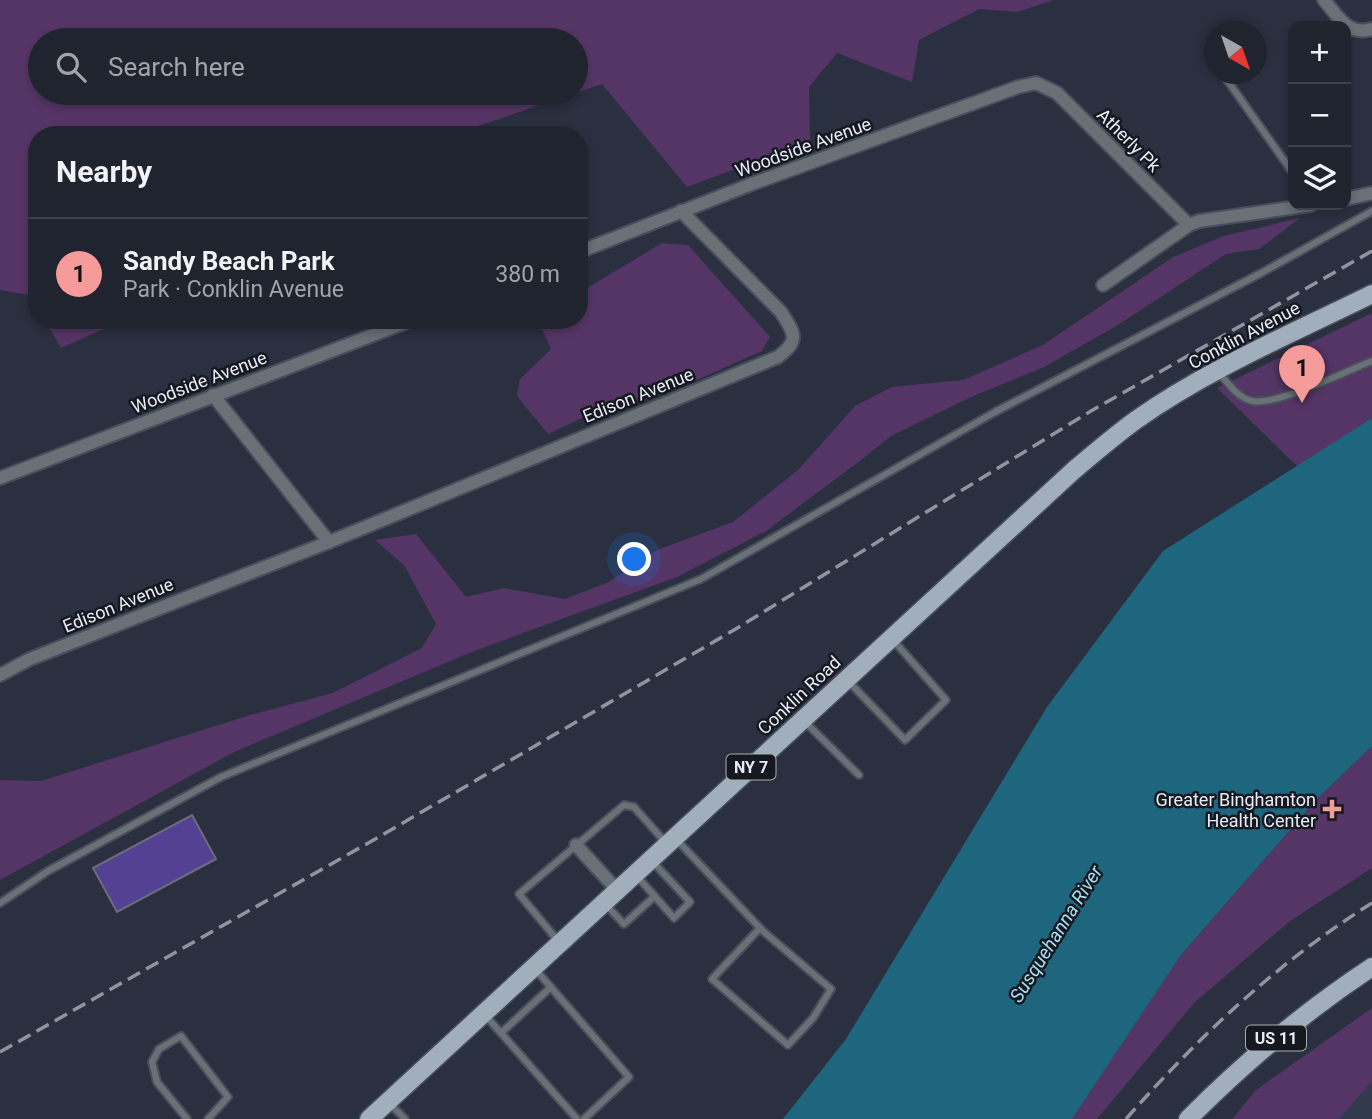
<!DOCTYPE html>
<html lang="en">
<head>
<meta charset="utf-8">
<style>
  body { margin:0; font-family:Roboto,sans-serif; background:#2d303b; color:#f1f3f6 }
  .controls { position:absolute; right:21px; top:21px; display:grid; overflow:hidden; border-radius:14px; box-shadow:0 4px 10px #0003 }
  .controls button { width:63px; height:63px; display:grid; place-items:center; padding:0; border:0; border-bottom:2px solid #3d414b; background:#20242f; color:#f1f3f6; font:35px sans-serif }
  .compass { position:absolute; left:1204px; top:21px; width:63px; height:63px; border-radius:50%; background:#20242f; box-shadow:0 4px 10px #0003; rotate:140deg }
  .you { position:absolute; left:635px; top:560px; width:24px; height:24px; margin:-18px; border:5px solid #fff; border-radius:50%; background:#1a73e8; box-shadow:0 0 0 10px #1a73e833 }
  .badge { display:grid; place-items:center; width:46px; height:46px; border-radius:50%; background:#f59b9a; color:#111; font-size:23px; font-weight:700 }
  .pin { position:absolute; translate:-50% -58px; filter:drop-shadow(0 2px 4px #0008) }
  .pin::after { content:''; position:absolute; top:37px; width:24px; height:21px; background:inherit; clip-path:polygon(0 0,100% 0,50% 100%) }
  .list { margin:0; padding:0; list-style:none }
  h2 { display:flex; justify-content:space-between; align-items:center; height:91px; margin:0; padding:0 28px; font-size:30px }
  h2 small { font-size:23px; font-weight:400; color:#a2a4aa }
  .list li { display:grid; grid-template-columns:46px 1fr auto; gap:21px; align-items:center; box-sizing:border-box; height:112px; padding:0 28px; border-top:2px solid #3d414b }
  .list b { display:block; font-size:26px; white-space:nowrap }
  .list p { margin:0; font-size:23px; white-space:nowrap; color:#a2a4aa }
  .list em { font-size:23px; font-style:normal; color:#a2a4aa }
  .icon { flex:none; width:38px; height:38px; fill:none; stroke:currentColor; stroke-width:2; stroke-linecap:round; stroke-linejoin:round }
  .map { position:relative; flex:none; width:1372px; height:1119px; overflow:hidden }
  .search { position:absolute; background:#20242f; box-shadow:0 4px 10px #0003; left:28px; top:28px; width:560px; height:77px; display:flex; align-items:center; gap:18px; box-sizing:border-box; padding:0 24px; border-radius:38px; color:#a2a4aa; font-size:26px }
  .panel { position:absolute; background:#20242f; box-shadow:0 4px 10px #0003; left:28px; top:126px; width:560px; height:203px; border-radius:28px }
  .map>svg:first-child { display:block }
  .built { fill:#323a4e }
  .green { fill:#553565; fill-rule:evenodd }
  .water { fill:#1e667d }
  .building { fill:#544193; stroke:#6d6b7d; stroke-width:2 }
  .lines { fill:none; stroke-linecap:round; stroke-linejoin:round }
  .lane-casing { stroke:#484e5c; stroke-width:10 }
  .street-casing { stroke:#484e5c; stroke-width:16 }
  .primary-casing { stroke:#484e5c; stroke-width:21 }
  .lane { stroke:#697076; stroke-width:6 }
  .street { stroke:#697076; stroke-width:12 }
  .primary { stroke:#a1aebb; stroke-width:18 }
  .rail { stroke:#8f94a0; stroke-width:3.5; stroke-dasharray:14 7; stroke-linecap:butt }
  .poi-dot { fill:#f59b9a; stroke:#15181f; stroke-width:2.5 }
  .labels { text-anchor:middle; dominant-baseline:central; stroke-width:5; stroke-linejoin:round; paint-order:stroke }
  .shield { fill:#15181f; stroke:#a8acb5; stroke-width:2 }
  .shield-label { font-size:16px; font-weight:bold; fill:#e7ebf5 }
  .street-label { font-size:18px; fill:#e7ebf5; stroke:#15181f }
  .poi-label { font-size:18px; fill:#e7ebf5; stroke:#15181f; text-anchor:end }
  .water-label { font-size:19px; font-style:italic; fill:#a7def3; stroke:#15181f }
</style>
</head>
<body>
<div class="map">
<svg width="1372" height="1119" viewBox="0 0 1372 1119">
  <rect width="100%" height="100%" fill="#2a303f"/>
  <!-- built -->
  <path class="built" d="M1372,1050V1119H1322Z"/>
  <!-- green -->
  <g class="green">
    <path d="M0,0H1054L1017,12L979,9L919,40L912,82L837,53L809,87L810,141L687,187L602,84L475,127L469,135H37V306L30,295L0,290ZM576,40V93H40V40Z"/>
    <path d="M1300,218L1259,249L1226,254L1118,325L1044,367L971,397L891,436L861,460L766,531L677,577L474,651L234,752L0,880V780L41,781L250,715L333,693L422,648L436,624L404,565L375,540L416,534L466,597L504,588L565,599L609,582L657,550L733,522L799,469L855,406L892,387L963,380L1043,345L1173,257L1224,236Z"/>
    <path d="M662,243L688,245L770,337L762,351L692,382L584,417L548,434L517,396L520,379L551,349L538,320H579V293Z"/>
    <path d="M1372,313V418L1297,466L1217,388Z"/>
    <path d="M45,320H124L61,348Z"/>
    <path d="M1372,746V868L1290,921L1195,1002L1097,1119H1072L1181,955L1317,799Z"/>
    <path d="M1372,1008V1081L1339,1119H1232L1256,1090Z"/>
  </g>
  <!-- water -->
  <path class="water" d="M1372,418V746L1317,799L1181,955L1072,1119H783L846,1039L1047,707L1163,551Z"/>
  <!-- building -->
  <path class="building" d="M192,815L216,859L117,912L93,868Z"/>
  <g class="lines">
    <!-- lane casing -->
    <g class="lane-casing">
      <g id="lane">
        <path d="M1227,80L1293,173"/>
        <path d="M1219,373C1228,383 1238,398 1252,401C1277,406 1346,371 1372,361"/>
        <path d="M848,681L905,740L946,700L893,640"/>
        <path d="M803,720L859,775"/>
        <path d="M676,839L760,928L764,932L831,989L813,1018L788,1045L712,979L760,928"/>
        <path d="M635,874L674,918L690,902L652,861"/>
        <path d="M0,903L48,871L221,777L701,579L995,412L1263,272L1372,211"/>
        <path d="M606,905L624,924L655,896"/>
        <path d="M559,942L519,894L624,805L634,807L666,843"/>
        <path d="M535,969L629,1077L584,1119"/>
        <path d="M485,1015L577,1119"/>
        <path d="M501,1033L551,987"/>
        <path d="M389,1103L405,1119"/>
        <path d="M187,1119L157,1082L152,1062L159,1049L181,1036L228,1097L208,1119"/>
      </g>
    </g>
    <!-- street casing -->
    <g class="street-casing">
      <g id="street">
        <path d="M1324,0C1339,17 1347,36 1372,29"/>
        <path d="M1346,199L1372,193"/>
        <path d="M579,252L749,185L1018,87L1036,83L1057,93L1189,225"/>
        <path d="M1103,285L1189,225L1199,221L1311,205"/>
        <path d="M213,395L329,542"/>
        <path d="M0,478L412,320"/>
        <path d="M0,675L30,659L329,542L778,357C800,340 795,334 781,312L681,211"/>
        <path d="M576,845L617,890"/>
      </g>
    </g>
    <!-- primary casing -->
    <g class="primary-casing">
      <g id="primary">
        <path d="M369,1119L1073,471C1093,454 1114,436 1136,420C1208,369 1293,333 1372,294"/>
        <path d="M1188,1119C1245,1062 1305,1011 1372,967"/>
      </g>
    </g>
    <!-- lane -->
    <use href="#lane" class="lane"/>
    <!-- street -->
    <use href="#street" class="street"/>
    <!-- primary -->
    <use href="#primary" class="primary"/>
    <!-- rail -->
    <g class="rail">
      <path d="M0,1052L377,838L734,630L1091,411L1372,251"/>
      <path d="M1126,1119C1199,1036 1278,962 1372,903"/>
    </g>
  </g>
  <!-- markers -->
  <path class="poi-dot" d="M1328.5 798.5h7v7h7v7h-7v7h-7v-7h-7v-7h7z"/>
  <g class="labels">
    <!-- shield labels -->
    <g class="shield">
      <rect x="726.5" y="754.5" width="49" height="25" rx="5"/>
      <rect x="1246" y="1025.5" width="60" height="25" rx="5"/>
    </g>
    <g class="shield-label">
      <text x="751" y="767">NY 7</text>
      <text x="1276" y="1038">US 11</text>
    </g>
    <!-- street labels -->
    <g class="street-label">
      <text transform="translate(1129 140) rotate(45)">Atherly Pk</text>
      <text transform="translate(803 147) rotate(-20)">Woodside Avenue</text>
      <text transform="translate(1244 335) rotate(-28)">Conklin Avenue</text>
      <text transform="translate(199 382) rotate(-21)">Woodside Avenue</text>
      <text transform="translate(638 395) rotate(-22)">Edison Avenue</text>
      <text transform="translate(118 605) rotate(-22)">Edison Avenue</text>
      <text transform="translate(799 695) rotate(-43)">Conklin Road</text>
    </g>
    <!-- poi labels -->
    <g class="poi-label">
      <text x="1316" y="799">Greater Binghamton<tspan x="1316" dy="21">Health Center</tspan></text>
    </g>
    <!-- water labels -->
    <g class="water-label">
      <text transform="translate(1056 934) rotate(-58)">Susquehanna River</text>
    </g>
  </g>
</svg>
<div class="controls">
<button>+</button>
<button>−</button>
<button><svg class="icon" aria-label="layers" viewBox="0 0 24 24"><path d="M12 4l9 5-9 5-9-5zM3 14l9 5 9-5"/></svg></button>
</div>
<svg class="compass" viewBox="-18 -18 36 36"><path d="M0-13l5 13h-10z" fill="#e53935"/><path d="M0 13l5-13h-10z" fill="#a2a4aa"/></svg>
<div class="you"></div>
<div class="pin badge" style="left:1302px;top:403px">1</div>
<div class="search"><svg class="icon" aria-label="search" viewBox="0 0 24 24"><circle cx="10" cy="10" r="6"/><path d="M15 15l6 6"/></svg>Search here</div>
<section class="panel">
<h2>Nearby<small></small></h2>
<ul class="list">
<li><span class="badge">1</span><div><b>Sandy Beach Park</b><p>Park · Conklin Avenue</p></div><em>380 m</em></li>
</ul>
</section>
</div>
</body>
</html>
